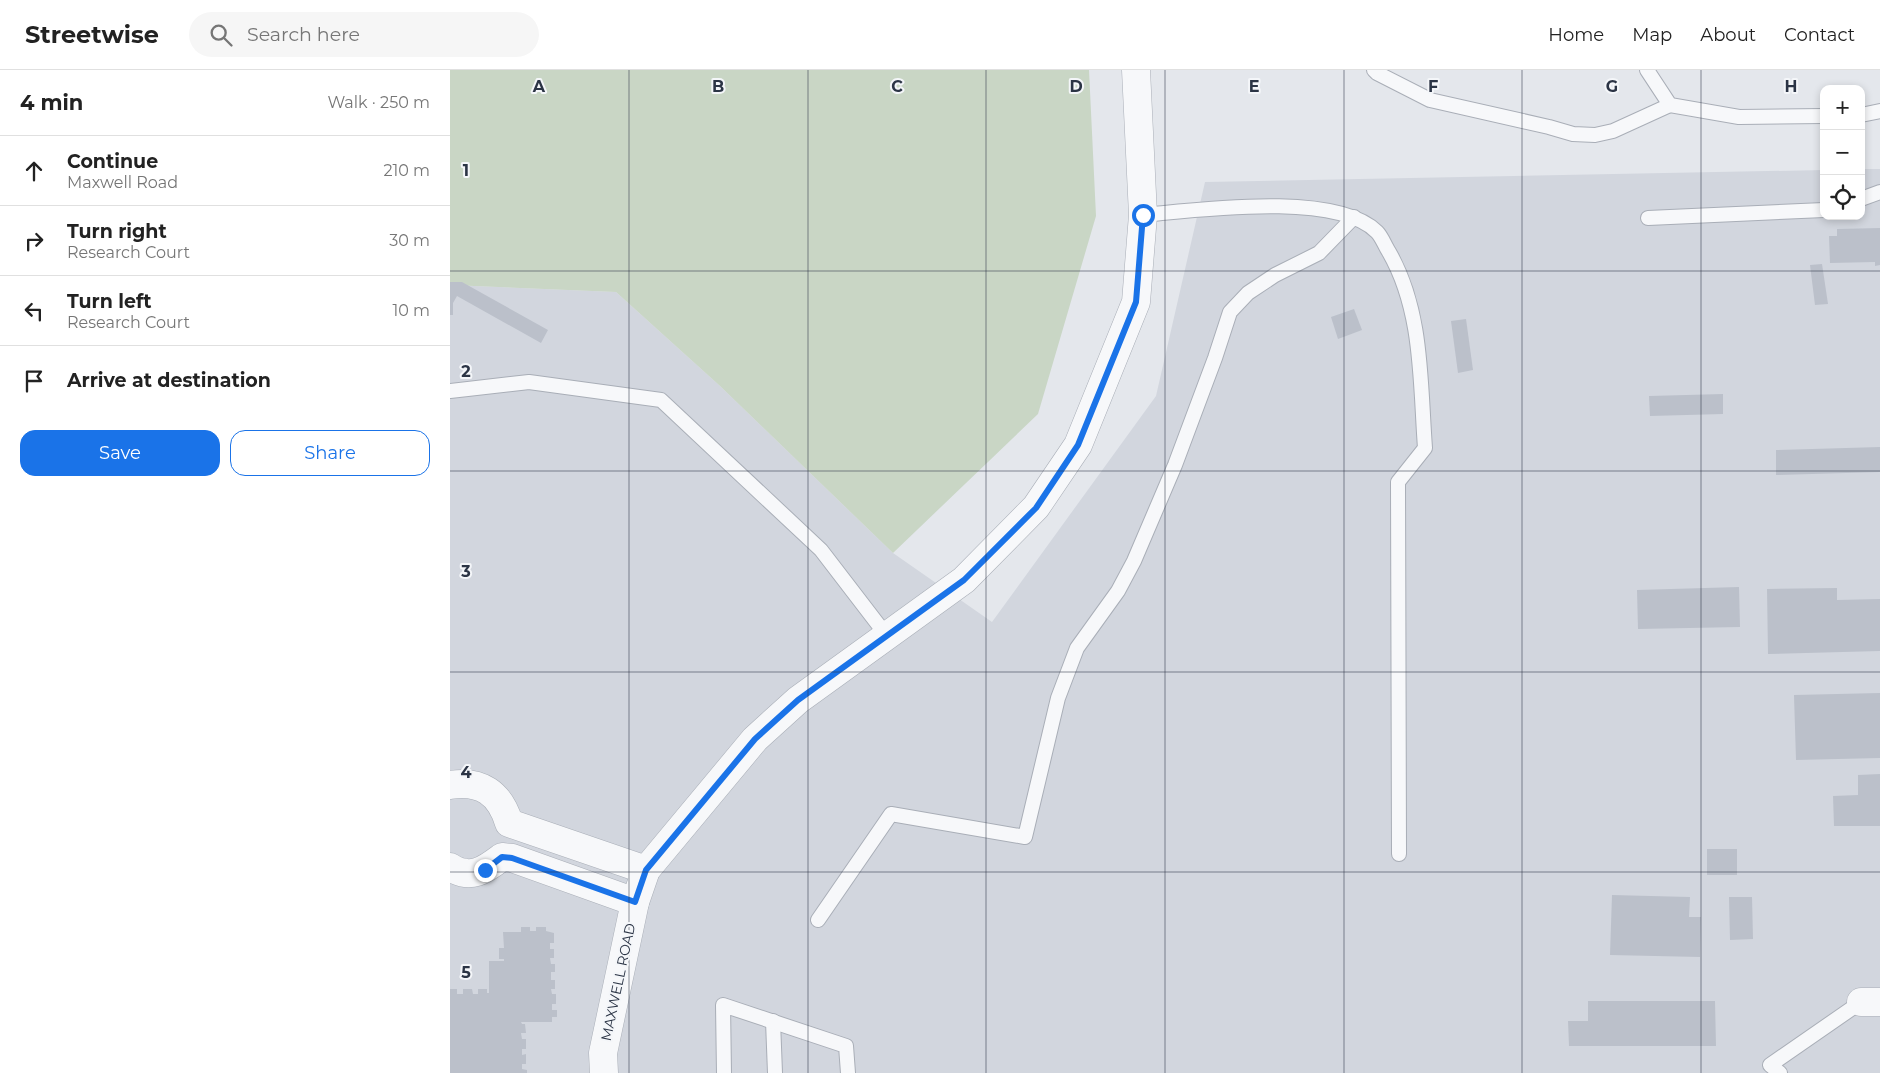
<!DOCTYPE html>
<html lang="en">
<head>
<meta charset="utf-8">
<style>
  body { margin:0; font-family:Montserrat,sans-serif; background:#f6f6f6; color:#222 }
  .controls { position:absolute; right:15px; top:15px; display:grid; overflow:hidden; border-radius:10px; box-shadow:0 2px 8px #0003 }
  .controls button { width:45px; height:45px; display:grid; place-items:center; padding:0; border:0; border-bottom:1px solid #e0e0e0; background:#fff; color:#222; font:25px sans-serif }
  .stop { position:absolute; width:15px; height:15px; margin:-11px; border:4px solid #1a73e8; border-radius:50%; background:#fff }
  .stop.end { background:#1a73e8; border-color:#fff; box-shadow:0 1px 5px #0008 }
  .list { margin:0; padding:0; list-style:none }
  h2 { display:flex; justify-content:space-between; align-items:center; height:65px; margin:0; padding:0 20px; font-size:21px }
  h2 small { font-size:16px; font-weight:400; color:#767676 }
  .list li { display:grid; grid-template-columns:32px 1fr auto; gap:15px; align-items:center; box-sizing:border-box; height:70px; padding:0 20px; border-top:1px solid #e0e0e0 }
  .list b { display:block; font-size:19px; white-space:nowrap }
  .list p { margin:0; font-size:16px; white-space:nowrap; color:#767676 }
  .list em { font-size:16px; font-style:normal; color:#767676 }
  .actions { display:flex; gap:10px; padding:15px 20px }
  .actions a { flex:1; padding:11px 0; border:1px solid #1a73e8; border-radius:15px; text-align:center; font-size:18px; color:#1a73e8 }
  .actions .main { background:#1a73e8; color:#fff }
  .icon { flex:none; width:28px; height:28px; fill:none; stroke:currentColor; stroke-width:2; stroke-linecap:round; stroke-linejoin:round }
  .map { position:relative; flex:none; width:1430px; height:1003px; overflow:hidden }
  header { display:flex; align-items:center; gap:30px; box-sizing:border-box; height:70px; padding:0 25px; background:#fff; border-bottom:1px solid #e0e0e0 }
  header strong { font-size:24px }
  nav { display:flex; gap:28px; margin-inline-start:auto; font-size:18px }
  .search { width:350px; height:45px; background:#f6f6f6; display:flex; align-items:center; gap:12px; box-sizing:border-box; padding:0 18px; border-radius:28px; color:#767676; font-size:19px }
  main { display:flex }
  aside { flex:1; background:#fff }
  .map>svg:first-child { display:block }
  .built { fill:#d2d6de }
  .green { fill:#c9d6c5 }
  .building { fill:#bbc0ca }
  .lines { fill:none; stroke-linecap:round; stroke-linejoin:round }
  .lane-casing { stroke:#a9aeb7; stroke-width:16 }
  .street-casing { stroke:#a9aeb7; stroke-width:29 }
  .lane { stroke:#f7f8fa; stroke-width:14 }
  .street { stroke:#f7f8fa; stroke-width:28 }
  .route { stroke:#1a73e8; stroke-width:6 }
  .grid { fill:none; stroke:#2b3445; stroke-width:1; stroke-opacity:0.55 }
  .labels { text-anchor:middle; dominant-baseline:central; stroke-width:4; stroke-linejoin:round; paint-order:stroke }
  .street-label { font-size:14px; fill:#2b3445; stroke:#f4f6f9 }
  .grid-label { font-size:16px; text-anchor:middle; font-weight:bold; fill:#2b3445; stroke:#f4f6f9; stroke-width:4; stroke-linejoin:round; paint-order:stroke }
</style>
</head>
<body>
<header>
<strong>Streetwise</strong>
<div class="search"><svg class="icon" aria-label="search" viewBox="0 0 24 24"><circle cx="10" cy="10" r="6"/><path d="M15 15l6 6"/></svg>Search here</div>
<nav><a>Home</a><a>Map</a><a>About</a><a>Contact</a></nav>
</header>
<main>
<aside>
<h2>4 min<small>Walk · 250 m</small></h2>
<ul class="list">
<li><svg class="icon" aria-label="ahead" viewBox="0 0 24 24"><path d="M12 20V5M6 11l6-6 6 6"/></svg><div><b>Continue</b><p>Maxwell Road</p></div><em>210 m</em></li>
<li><svg class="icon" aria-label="right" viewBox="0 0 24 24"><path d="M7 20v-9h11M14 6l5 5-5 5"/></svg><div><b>Turn right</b><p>Research Court</p></div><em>30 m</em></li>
<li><svg class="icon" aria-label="left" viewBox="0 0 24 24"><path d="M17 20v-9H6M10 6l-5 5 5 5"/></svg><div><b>Turn left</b><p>Research Court</p></div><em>10 m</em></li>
<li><svg class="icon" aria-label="arrive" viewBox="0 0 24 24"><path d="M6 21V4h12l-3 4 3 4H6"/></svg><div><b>Arrive at destination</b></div></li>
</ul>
<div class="actions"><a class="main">Save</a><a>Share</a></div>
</aside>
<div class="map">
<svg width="1430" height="1003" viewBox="0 0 1430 1003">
  <rect width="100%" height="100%" fill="#e4e7ec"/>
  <!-- built -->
  <path class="built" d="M1411,99H1430V1003H0V215L166,222L270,316L443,483L542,552L706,326L755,112L1374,100V146H1411Z"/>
  <!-- green -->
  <path class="green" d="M0,0H639L646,146L588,344L443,483L270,316L166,222L0,215Z"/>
  <!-- building -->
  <g class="building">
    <path d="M1430,158V195L1425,196V192L1380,193L1379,166H1387V159Z"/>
    <path d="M1372,194L1378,234L1365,235L1360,195Z"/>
    <path d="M0,212H12L98,260L91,273L7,226L3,233V245H0Z"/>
    <path d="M904,239L912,260L888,269L881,247Z"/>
    <path d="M1016,249L1023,300L1008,303L1001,251Z"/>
    <path d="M1273,324V344L1200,346L1199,326Z"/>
    <path d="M1430,377V402L1326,405V380Z"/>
    <path d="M1289,517L1290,557L1188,559L1187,520Z"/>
    <path d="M1387,518V530L1430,529V581L1318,584L1317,519Z"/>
    <path d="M1430,623V688L1346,690L1344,625Z"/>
    <path d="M1430,704V756H1384L1383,726L1408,725V705Z"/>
    <rect x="1257" y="779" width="30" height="26"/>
    <path d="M1162,825L1240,827L1239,847H1251L1250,887L1160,885Z"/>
    <path d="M1279,827H1302L1303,869L1280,870Z"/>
    <path d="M71,857H80V861H86V857H96V861L104,863V873H100V879H104V888H100L101,894H105V902H101V910H105V919H101L102,924H106V934H102V940H107V947H102V952H71L72,954H75L76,963H71L72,969H76V979H72V985L76,984V994H72V999L77,1000V1003H0V919H7V924H13V919H22L23,924H28V919H37V923H39V891H54V889H49V878H54L53,862H71Z"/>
    <path d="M1138,931H1265L1266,976H1119L1118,951H1138Z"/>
  </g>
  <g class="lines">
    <!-- lane casing -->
    <g class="lane-casing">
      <g id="lane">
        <path d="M924,0L927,3L980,30L1099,57L1123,64L1145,65L1163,61L1220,35"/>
        <path d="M1197,0L1220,35L1289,47L1374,46"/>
        <path d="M1411,45L1430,41"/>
        <path d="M1411,129L1430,122"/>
        <path d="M693,145C748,140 886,121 927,162C932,167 935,176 939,182C973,241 970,312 975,378L948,412L949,784"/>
        <path d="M1198,148L1374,140"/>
        <path d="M0,321L79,312L211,330L371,480L437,566"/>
        <path d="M368,850L441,744L575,767L608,628L627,578L668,521L684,491L725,395L765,288L780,242L798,223L825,205L869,183L904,147"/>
        <path d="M323,951L325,1003"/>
        <path d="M274,1003L273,935L396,976L398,1003"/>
        <path d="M1330,1003L1320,995L1411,932"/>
      </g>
    </g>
    <!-- street casing -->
    <g class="street-casing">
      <g id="street">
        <path d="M0,715C31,710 50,723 59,753L196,800"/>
        <path d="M0,797C21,811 36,799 52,787L62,788L185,832"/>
        <path d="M1411,932H1430"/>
        <path d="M154,1003L153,983L185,832L196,800L305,669L348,630L514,510L586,437L628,375L686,232L693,145L686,0"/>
      </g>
    </g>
    <!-- lane -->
    <use href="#lane" class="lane"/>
    <!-- street -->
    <use href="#street" class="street"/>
  </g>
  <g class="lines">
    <!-- route -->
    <path class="route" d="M35,800L52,787L62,788L185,832L196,800L305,669L348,630L514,510L586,438L628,375L686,232L693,145"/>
  </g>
  <!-- grid -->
  <path class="grid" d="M179,0V1003M358,0V1003M536,0V1003M715,0V1003M894,0V1003M1072,0V1003M1251,0V1003M0,201H1430M0,401H1430M0,602H1430M0,802H1430"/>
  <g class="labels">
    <!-- street labels -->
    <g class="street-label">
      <text transform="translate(168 912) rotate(-78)">MAXWELL ROAD</text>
    </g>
  </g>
  <g class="grid-label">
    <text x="89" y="22">A</text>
    <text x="268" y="22">B</text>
    <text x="447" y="22">C</text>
    <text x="626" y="22">D</text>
    <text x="804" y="22">E</text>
    <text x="983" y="22">F</text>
    <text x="1162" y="22">G</text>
    <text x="1341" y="22">H</text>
    <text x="16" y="106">1</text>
    <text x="16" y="307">2</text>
    <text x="16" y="507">3</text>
    <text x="16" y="708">4</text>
    <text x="16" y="908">5</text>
  </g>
</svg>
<div class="controls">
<button>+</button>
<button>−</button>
<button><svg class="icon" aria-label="locate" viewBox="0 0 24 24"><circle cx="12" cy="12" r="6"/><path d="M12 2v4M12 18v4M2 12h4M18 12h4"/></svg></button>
</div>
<div class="stop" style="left:693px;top:145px"></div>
<div class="stop end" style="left:35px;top:800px"></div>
</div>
</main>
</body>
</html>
